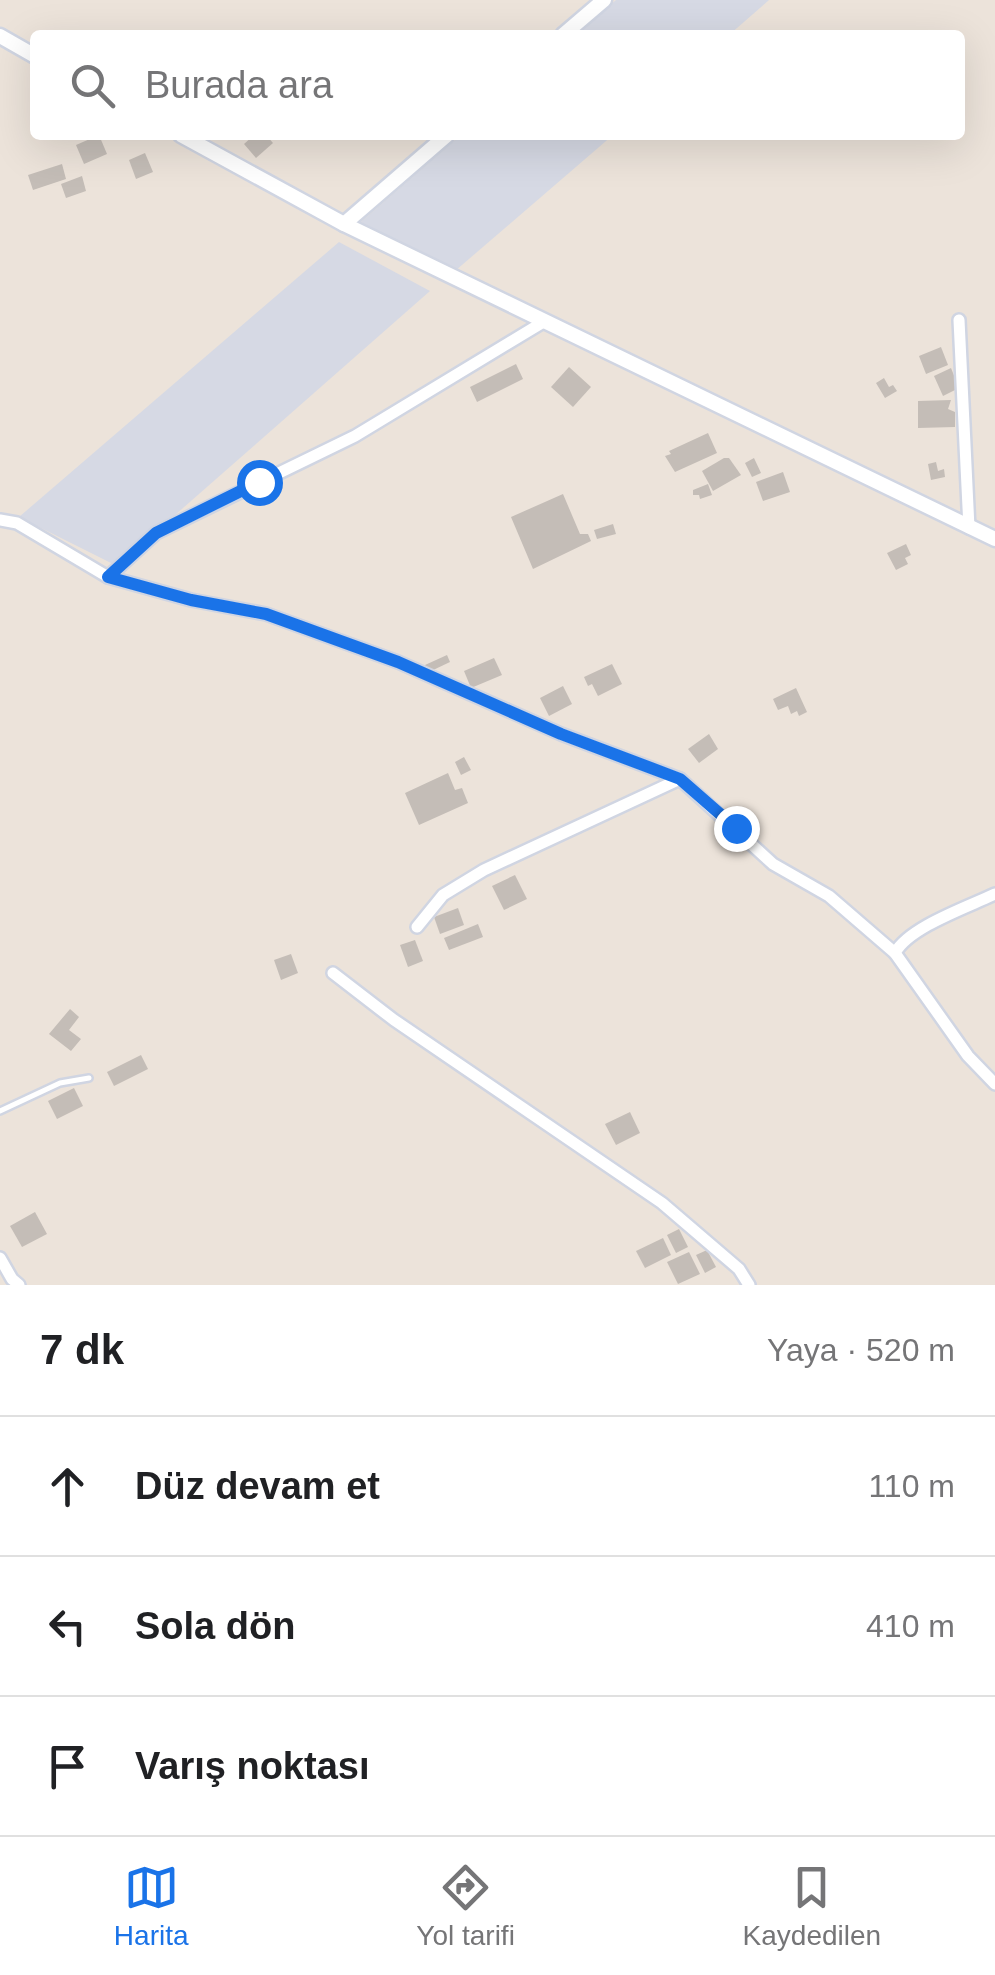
<!DOCTYPE html>
<html lang="tr">
<head>
<meta charset="utf-8">
<style>
  body { margin:0; font-family:Helvetica,sans-serif; background:#f2f2f2; color:#202124 }
  .stop { position:absolute; width:30px; height:30px; margin:-22px; border:8px solid #1a73e8; border-radius:50%; background:#fff }
  .stop.end { background:#1a73e8; border-color:#fff; box-shadow:0 2px 10px #0008 }
  .list { margin:0; padding:0; list-style:none }
  h2 { display:flex; justify-content:space-between; align-items:center; height:130px; margin:0; padding:0 40px; font-size:42px }
  h2 small { font-size:32px; font-weight:400; color:#757577 }
  .list li { display:grid; grid-template-columns:65px 1fr auto; gap:30px; align-items:center; box-sizing:border-box; height:140px; padding:0 40px; border-top:2px solid #e0e0e0 }
  .list b { display:block; font-size:38px; white-space:nowrap }
  .list em { font-size:32px; font-style:normal; color:#757577 }
  .icon { flex:none; width:55px; height:55px; fill:none; stroke:currentColor; stroke-width:2; stroke-linecap:round; stroke-linejoin:round }
  .map { position:relative; flex:none; width:995px; height:1285px; overflow:hidden }
  .search { position:absolute; background:#fff; box-shadow:0 10px 40px #0002; left:30px; right:30px; top:30px; height:110px; display:flex; align-items:center; gap:25px; box-sizing:border-box; padding:0 35px; border-radius:10px; color:#757577; font-size:38px }
  .sheet { height:550px; background:#fff }
  nav { display:flex; justify-content:space-around; align-items:center; box-sizing:border-box; height:140px; border-top:2px solid #e0e0e0; background:#fff; font-size:28px; color:#757577 }
  nav a { display:grid; justify-items:center; gap:5px }
  nav .on { color:#1a73e8 }
  .map>svg:first-child { display:block }
  .airport { fill:#d6d9e4 }
  .building { fill:#c4bdb7 }
  .lines { fill:none; stroke-linecap:round; stroke-linejoin:round }
  .service-casing { stroke:#d0d5e2; stroke-width:10 }
  .minor-casing { stroke:#d0d5e2; stroke-width:16 }
  .tertiary-casing { stroke:#d0d5e2; stroke-width:19 }
  .service { stroke:#fff; stroke-width:5 }
  .minor { stroke:#fff; stroke-width:11 }
  .tertiary { stroke:#fff; stroke-width:14 }
  .route { stroke:#1a73e8; stroke-width:12 }
</style>
</head>
<body>
<div class="map">
<svg width="995" height="1285" viewBox="0 0 995 1285">
  <rect width="100%" height="100%" fill="#ece3da"/>
  <!-- airport -->
  <g class="airport">
    <path d="M616,0H769L729,35H576Z"/>
    <path d="M461,135H613L455,271L361,222Z"/>
    <path d="M339,242L430,291L117,566L19,517Z"/>
  </g>
  <!-- building -->
  <g class="building">
    <path d="M99,135L107,154L84,164L76,145Z"/>
    <path d="M254,135H266L273,143L256,158L244,144Z"/>
    <path d="M145,153L153,172L136,179L129,160Z"/>
    <path d="M62,164L66,179L33,190L28,175Z"/>
    <path d="M82,176L86,191L66,198L61,184Z"/>
    <path d="M941,347L948,365L926,374L919,356Z"/>
    <path d="M516,364L523,379L477,402L470,387Z"/>
    <path d="M569,367L591,387L573,407L551,387Z"/>
    <path d="M951,368L959,388L943,396L934,376Z"/>
    <path d="M884,378L889,387L893,385L897,391L885,398L876,383Z"/>
    <path d="M951,400L948,409L955,412V427L918,428V401Z"/>
    <path d="M708,433L717,453L675,472L665,456L671,454L669,451Z"/>
    <path d="M724,458H729L741,475L713,491L702,471Z"/>
    <path d="M754,458L761,473L752,477L745,463Z"/>
    <path d="M936,462L938,471L944,469L945,477L931,480L928,464Z"/>
    <path d="M783,472L790,492L763,501L756,482Z"/>
    <path d="M708,484L712,495L700,499L699,495H693V490Z"/>
    <path d="M563,494L580,534H588L591,541L533,569L511,517Z"/>
    <path d="M613,524L616,534L597,539L594,530Z"/>
    <path d="M906,544L911,555L905,558L908,564L896,570L887,553Z"/>
    <path d="M447,655L450,662L429,672L425,665Z"/>
    <path d="M494,658L502,675L471,688L464,671Z"/>
    <path d="M612,664L622,684L598,696L592,684L588,686L584,677Z"/>
    <path d="M563,686L572,704L549,716L540,698Z"/>
    <path d="M796,688L807,712L799,716L797,711L791,714L788,706L778,710L773,699Z"/>
    <path d="M709,734L718,749L699,763L688,749Z"/>
    <path d="M464,757L471,770L461,775L455,762Z"/>
    <path d="M448,773L455,790L462,788L468,803L419,825L405,793Z"/>
    <path d="M515,875L527,899L504,910L492,886Z"/>
    <path d="M458,908L464,925L440,934L434,917Z"/>
    <path d="M478,924L483,937L449,950L444,938Z"/>
    <path d="M415,940L423,961L408,967L400,945Z"/>
    <path d="M291,954L298,973L281,980L274,960Z"/>
    <path d="M70,1009L79,1017L69,1030L81,1039L71,1051L49,1034Z"/>
    <path d="M141,1055L148,1069L114,1086L107,1072Z"/>
    <path d="M74,1088L83,1106L57,1119L48,1101Z"/>
    <path d="M630,1112L640,1133L616,1145L605,1124Z"/>
    <path d="M35,1212L47,1234L22,1247L10,1226Z"/>
    <path d="M679,1229L688,1247L676,1253L667,1235Z"/>
    <path d="M663,1238L671,1255L645,1268L636,1251Z"/>
    <path d="M707,1250L716,1267L705,1273L696,1255Z"/>
    <path d="M689,1252L700,1274L678,1284L667,1262Z"/>
  </g>
  <g class="lines">
    <!-- service casing -->
    <g class="service-casing">
      <path id="service" d="M0,1111L60,1083L89,1078"/>
    </g>
    <!-- minor casing -->
    <g class="minor-casing">
      <g id="minor">
        <path d="M959,320L969,528"/>
        <path d="M0,520L17,523L108,577L191,600L266,614L398,662L561,734L680,779L773,864L829,896L895,953"/>
        <path d="M108,577L156,533L355,436L545,321"/>
        <path d="M995,894C968,907 909,927 895,953L968,1056L995,1084"/>
        <path d="M417,927L443,895L484,870L680,779"/>
        <path d="M333,973L394,1020L662,1203L739,1269L749,1285"/>
        <path d="M0,1258L12,1279L19,1285"/>
      </g>
    </g>
    <!-- tertiary casing -->
    <g class="tertiary-casing">
      <g id="tertiary">
        <path d="M563,35L604,0"/>
        <path d="M0,36L35,56"/>
        <path d="M181,135L344,224L995,539"/>
        <path d="M344,224L447,135"/>
      </g>
    </g>
    <!-- service -->
    <use href="#service" class="service"/>
    <!-- minor -->
    <use href="#minor" class="minor"/>
    <!-- tertiary -->
    <use href="#tertiary" class="tertiary"/>
  </g>
  <g class="lines">
    <!-- route -->
    <path class="route" d="M259,482L156,533L108,577L191,600L266,614L398,662L561,734L680,779L736,828"/>
  </g>
</svg>
<div class="stop" style="left:259px;top:482px"></div>
<div class="stop end" style="left:736px;top:828px"></div>
<div class="search"><svg class="icon" aria-label="search" viewBox="0 0 24 24"><circle cx="10" cy="10" r="6"/><path d="M15 15l6 6"/></svg>Burada ara</div>
</div>
<section class="sheet">
<h2>7 dk<small>Yaya · 520 m</small></h2>
<ul class="list">
<li><svg class="icon" aria-label="ahead" viewBox="0 0 24 24"><path d="M12 20V5M6 11l6-6 6 6"/></svg><div><b>Düz devam et</b></div><em>110 m</em></li>
<li><svg class="icon" aria-label="left" viewBox="0 0 24 24"><path d="M17 20v-9H6M10 6l-5 5 5 5"/></svg><div><b>Sola dön</b></div><em>410 m</em></li>
<li><svg class="icon" aria-label="arrive" viewBox="0 0 24 24"><path d="M6 21V4h12l-3 4 3 4H6"/></svg><div><b>Varış noktası</b></div></li>
</ul>
</section>
<nav>
<a class="on"><svg class="icon" aria-label="map" viewBox="0 0 24 24"><path d="M3 6l6-2 6 2 6-2v14l-6 2-6-2-6 2zM9 4v14M15 6v14"/></svg>Harita</a>
<a><svg class="icon" aria-label="directions" viewBox="0 0 24 24"><path d="M12 3l9 9-9 9-9-9zM9 14v-3h6M13 9l2 2-2 2"/></svg>Yol tarifi</a>
<a><svg class="icon" aria-label="saved" viewBox="0 0 24 24"><path d="M7 4h10v16l-5-4-5 4z"/></svg>Kaydedilen</a>
</nav>
</body>
</html>
